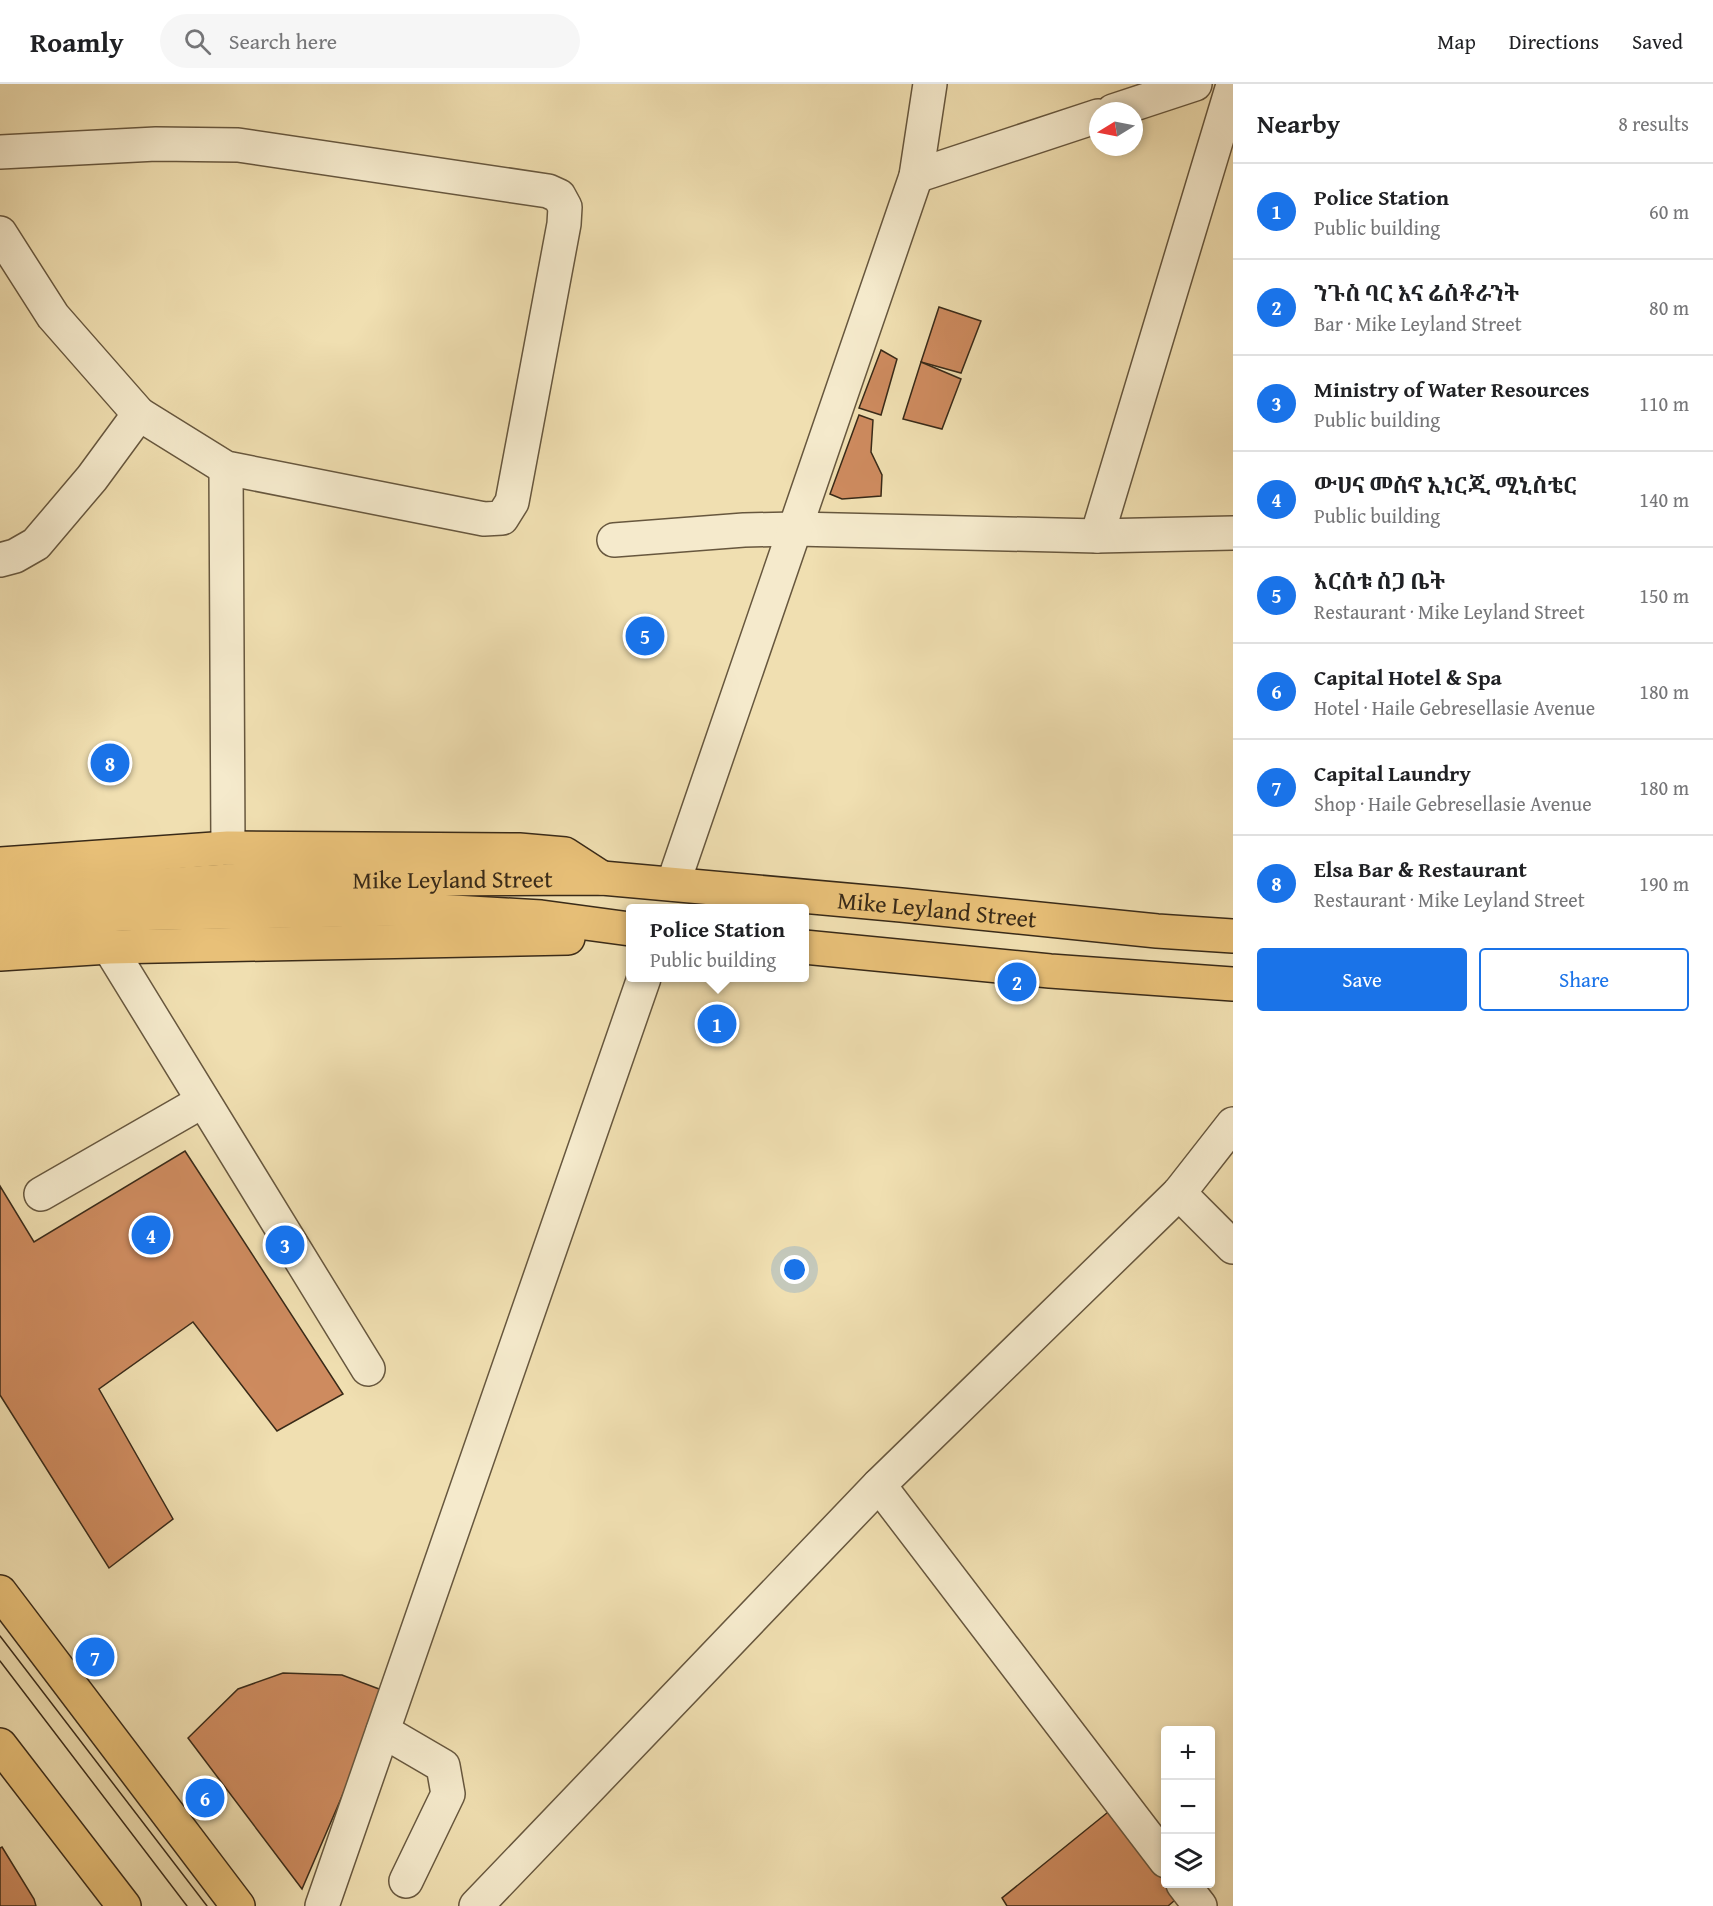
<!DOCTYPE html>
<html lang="en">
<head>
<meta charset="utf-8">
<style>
  body { margin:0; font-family:"Gentium Book Plus","Noto Serif Ethiopic",serif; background:#f6f6f6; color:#202124 }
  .controls { position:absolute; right:18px; bottom:18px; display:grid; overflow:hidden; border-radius:6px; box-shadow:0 3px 9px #0003 }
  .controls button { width:54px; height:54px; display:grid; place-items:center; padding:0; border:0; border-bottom:2px solid #e0e0e0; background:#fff; color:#202124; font:30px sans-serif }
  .compass { position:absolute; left:1089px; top:18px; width:54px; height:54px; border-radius:50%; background:#fff; box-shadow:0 3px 9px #0003; rotate:260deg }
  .you { position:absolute; left:795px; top:1186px; width:21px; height:21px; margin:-15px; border:4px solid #fff; border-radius:50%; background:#1a73e8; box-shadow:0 0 0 9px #1a73e833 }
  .badge { display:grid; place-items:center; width:39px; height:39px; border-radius:50%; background:#1a73e8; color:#fff; font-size:20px; font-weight:700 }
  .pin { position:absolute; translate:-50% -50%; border:3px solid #fff; box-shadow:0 2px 6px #0006 }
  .popup { position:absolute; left:626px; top:820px; width:183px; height:78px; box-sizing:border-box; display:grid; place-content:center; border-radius:6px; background:#fff; filter:drop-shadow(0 2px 4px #0005); font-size:20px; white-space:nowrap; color:#757577 }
  .popup b { font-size:22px; color:#202124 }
  .popup::after { content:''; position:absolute; left:50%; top:100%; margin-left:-12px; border:12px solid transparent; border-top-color:#fff }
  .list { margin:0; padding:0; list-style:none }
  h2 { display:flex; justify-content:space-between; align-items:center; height:78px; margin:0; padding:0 24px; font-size:26px }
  h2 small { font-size:20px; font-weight:400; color:#757577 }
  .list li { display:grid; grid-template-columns:39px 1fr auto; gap:18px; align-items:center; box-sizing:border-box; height:96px; padding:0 24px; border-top:2px solid #e0e0e0 }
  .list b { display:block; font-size:22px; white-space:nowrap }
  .list p { margin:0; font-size:20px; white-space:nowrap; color:#757577 }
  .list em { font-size:20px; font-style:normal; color:#757577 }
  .actions { display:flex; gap:12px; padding:18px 24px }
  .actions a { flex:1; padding:14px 0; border:2px solid #1a73e8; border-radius:6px; text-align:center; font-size:21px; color:#1a73e8 }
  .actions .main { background:#1a73e8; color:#fff }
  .icon { flex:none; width:33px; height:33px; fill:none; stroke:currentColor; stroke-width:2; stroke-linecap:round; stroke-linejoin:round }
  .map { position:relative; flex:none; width:1233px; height:1822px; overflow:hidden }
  header { display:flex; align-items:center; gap:36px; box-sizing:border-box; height:84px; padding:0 30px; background:#fff; border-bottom:2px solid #e0e0e0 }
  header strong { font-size:28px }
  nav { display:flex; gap:33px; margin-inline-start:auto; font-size:21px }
  .search { width:420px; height:54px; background:#f6f6f6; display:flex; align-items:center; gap:15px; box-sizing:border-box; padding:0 21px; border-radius:33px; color:#757577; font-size:22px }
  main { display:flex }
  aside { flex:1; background:#fff }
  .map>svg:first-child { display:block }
  .building { fill:#ce8b5f; stroke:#392a18; stroke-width:1.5 }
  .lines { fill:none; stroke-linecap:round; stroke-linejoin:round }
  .minor-casing { stroke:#67573e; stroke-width:36 }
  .major-casing { stroke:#392a18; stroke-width:36 }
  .minor { stroke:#f5eacc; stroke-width:33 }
  .major { stroke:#e8c078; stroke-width:33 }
  .tram { stroke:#392a18; stroke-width:1.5 }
  .labels { text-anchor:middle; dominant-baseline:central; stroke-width:6; stroke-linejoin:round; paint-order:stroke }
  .street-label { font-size:24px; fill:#392a18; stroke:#f5eacc }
</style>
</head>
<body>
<header>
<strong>Roamly</strong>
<div class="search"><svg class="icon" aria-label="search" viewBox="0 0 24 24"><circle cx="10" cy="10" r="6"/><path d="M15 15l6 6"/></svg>Search here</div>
<nav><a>Map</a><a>Directions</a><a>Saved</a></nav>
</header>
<main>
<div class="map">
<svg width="1233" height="1822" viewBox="0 0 1233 1822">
  <rect width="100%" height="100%" fill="#f0dfb1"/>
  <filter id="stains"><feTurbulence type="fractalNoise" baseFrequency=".00333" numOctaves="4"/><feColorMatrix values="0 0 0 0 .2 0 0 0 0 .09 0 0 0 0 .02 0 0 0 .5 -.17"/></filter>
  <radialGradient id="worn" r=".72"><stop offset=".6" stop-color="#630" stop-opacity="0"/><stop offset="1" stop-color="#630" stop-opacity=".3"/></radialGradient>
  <!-- building -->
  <g class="building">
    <path d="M939,223L981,237L961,289L921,278Z"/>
    <path d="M881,266L897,275L881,331L859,324Z"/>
    <path d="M921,278L961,295L942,345L903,335Z"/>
    <path d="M859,331L873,336L871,368L882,391L881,412L842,415L830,410Z"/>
    <path d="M185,1067L343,1310L277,1347L193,1238L99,1305L173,1435L109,1484L0,1311V1102L34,1158Z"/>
    <path d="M283,1589L342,1591L387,1608L302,1805L188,1654L238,1605Z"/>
    <path d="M1118,1720L1166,1789V1800H1173L1181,1811L1168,1822H1007L1002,1814Z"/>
    <path d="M2,1763L34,1815L36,1822H0V1764Z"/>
  </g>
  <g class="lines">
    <!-- minor casing -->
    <g class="minor-casing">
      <g id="minor">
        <path d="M1113,27L1195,0"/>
        <path d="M0,68L156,60L238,61L548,107L559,112L565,123L564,140L512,418L502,434L484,435L226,384L139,330"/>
        <path d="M916,92L1098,32"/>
        <path d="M0,149L53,232L139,330L92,394L36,460L15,472L0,476"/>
        <path d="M226,384L228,764"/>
        <path d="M1097,452L1233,1"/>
        <path d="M614,456L744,446L796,445L1097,452L1233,449"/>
        <path d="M673,800L916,92L930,0"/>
        <path d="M109,863L368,1285"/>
        <path d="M1179,1109L1233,1163"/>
        <path d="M41,1110L203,1017"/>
        <path d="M879,1401L1166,1777"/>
        <path d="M383,1647L443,1682L448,1710L406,1797"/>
        <path d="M1183,1800L1200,1822"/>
        <path d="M322,1822L644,894"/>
        <path d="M476,1822L879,1401L1179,1109L1233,1040"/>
      </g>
    </g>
    <!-- major casing -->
    <g class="major-casing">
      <g id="major">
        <path d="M0,780L228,764L519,766L565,770L602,794"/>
        <path id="s1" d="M0,811L244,796L602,794L901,821L1157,847L1233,852"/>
        <path d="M0,839L121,830L402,825L541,833L630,845"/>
        <path d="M804,863L1050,887L1233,900"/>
        <path d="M0,870L109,863L568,854"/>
        <path d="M0,1508L238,1822"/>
        <path d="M0,1661L124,1822"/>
      </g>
    </g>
    <!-- minor -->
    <use href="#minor" class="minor"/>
    <!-- major -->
    <use href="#major" class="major"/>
    <!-- tram -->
    <g class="tram">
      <path d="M0,1552L207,1822"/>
      <path d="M0,1577L187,1822"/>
    </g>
  </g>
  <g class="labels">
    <!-- street labels -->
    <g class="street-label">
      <text stroke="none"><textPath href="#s1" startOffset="453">Mike Leyland Street</textPath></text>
      <text stroke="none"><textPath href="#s1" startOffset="939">Mike Leyland Street</textPath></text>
    </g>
  </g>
  <rect width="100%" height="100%" filter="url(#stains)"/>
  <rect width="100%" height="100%" fill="url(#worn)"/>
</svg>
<div class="controls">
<button>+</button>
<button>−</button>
<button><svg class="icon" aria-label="layers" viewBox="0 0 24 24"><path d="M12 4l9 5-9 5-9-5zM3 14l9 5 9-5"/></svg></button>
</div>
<svg class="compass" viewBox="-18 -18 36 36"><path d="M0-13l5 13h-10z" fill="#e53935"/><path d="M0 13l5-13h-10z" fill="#757577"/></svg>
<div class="you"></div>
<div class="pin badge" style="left:717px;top:940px">1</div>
<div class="popup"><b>Police Station</b>Public building</div>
<div class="pin badge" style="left:1017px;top:898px">2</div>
<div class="pin badge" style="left:285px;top:1161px">3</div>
<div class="pin badge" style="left:151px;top:1151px">4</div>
<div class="pin badge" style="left:645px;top:552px">5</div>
<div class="pin badge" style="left:205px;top:1714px">6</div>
<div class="pin badge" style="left:95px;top:1573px">7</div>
<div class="pin badge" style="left:110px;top:679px">8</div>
</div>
<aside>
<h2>Nearby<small>8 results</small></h2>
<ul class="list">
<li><span class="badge">1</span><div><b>Police Station</b><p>Public building</p></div><em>60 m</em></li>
<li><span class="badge">2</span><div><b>ንጉስ ባር እና ሬስቶራንት</b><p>Bar · Mike Leyland Street</p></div><em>80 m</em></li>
<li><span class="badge">3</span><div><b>Ministry of Water Resources</b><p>Public building</p></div><em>110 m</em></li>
<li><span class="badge">4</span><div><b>ውሀና መስኖ ኢነርጂ ሚኒስቴር</b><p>Public building</p></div><em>140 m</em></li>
<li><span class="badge">5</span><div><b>እርስቱ ስጋ ቤት</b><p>Restaurant · Mike Leyland Street</p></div><em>150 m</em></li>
<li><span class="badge">6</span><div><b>Capital Hotel &amp; Spa</b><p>Hotel · Haile Gebresellasie Avenue</p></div><em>180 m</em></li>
<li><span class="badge">7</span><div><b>Capital Laundry</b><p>Shop · Haile Gebresellasie Avenue</p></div><em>180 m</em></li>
<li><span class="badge">8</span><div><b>Elsa Bar &amp; Restaurant</b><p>Restaurant · Mike Leyland Street</p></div><em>190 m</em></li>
</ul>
<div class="actions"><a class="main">Save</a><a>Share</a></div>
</aside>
</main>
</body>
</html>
